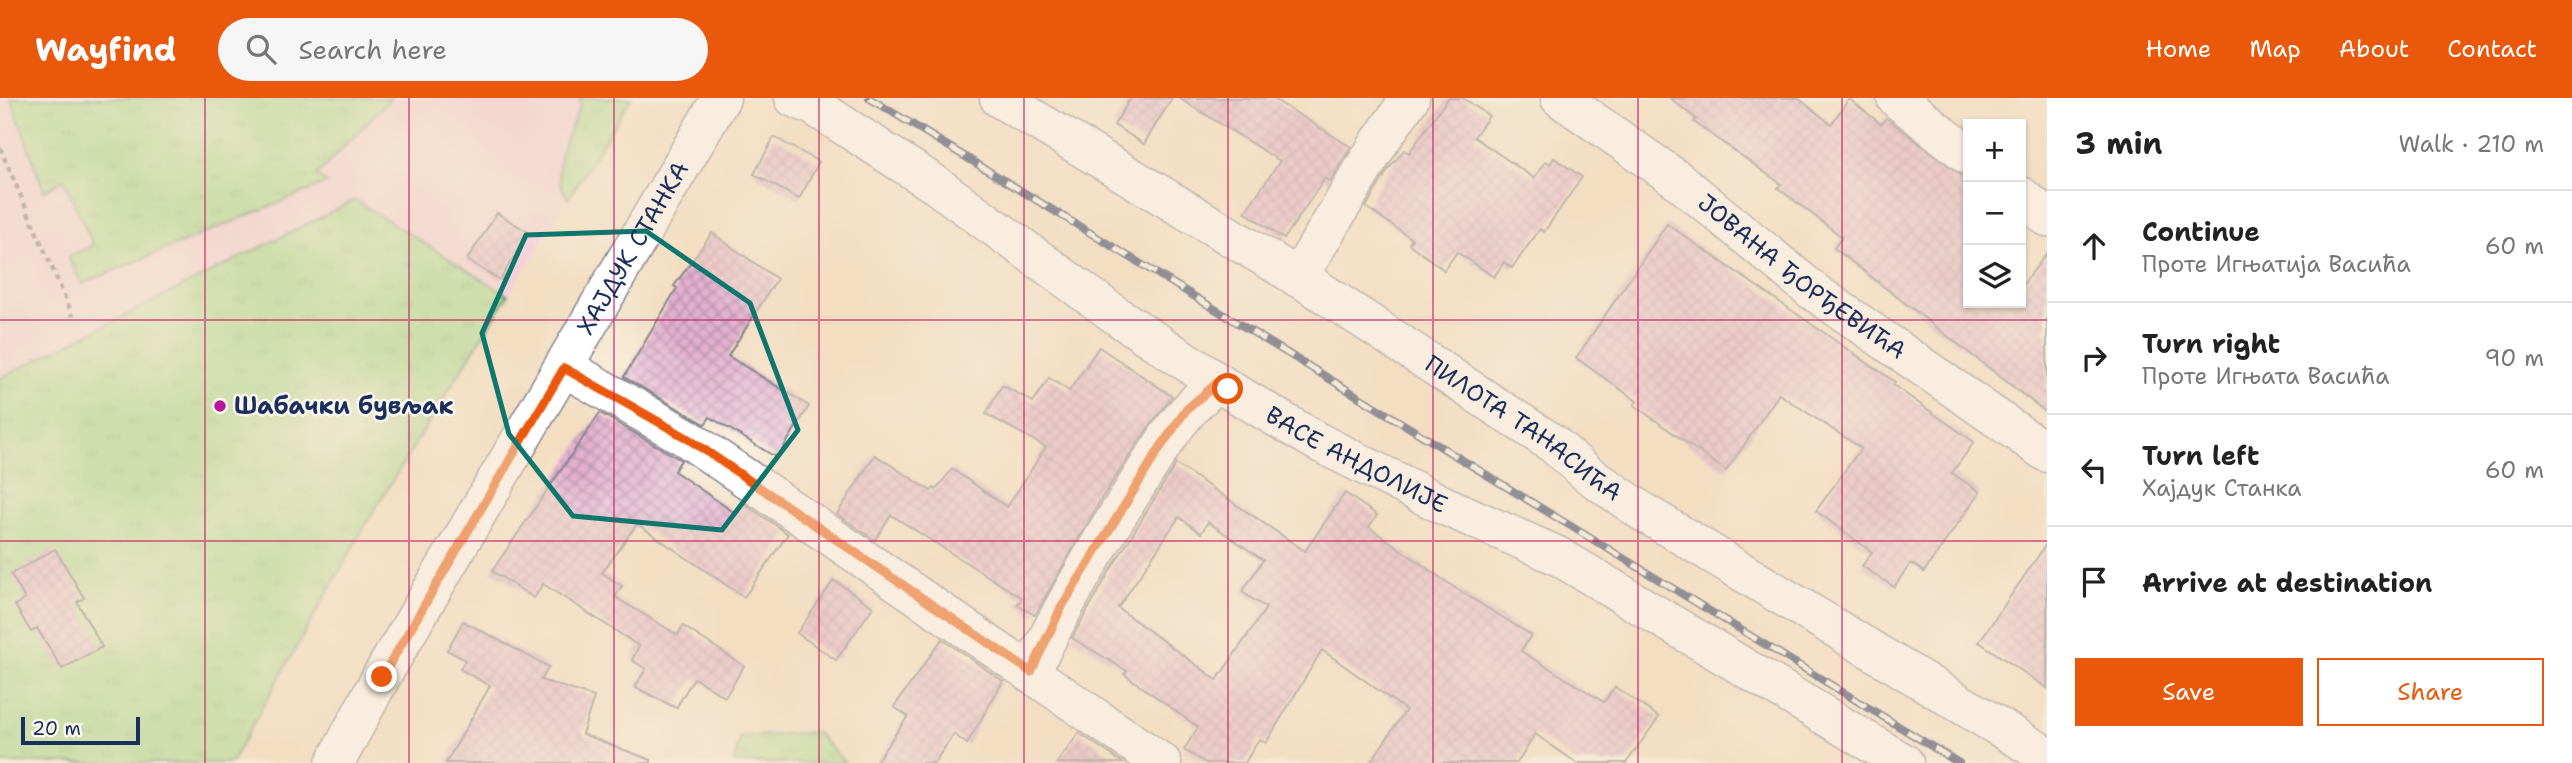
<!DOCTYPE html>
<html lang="en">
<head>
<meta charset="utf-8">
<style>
  body { margin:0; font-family:"Shantell Sans",sans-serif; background:#f6f6f6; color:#222 }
  .controls { position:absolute; right:21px; top:21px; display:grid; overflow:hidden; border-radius:0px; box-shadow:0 2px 5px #0004 }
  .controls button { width:63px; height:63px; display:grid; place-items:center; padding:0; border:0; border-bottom:2px solid #e0e0e0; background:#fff; color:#222; font:35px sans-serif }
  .scale { position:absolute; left:21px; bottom:18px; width:119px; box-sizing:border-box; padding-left:7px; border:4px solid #1b2f5e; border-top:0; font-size:19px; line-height:24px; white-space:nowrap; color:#1b2f5e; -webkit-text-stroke:5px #fbf7ec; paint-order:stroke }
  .stop { position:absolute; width:21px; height:21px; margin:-16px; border:5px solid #ea580c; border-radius:50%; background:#fff }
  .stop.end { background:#ea580c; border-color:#fff; box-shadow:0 2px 7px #0008 }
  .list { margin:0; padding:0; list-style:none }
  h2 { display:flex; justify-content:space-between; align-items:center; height:91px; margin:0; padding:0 28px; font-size:30px }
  h2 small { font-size:23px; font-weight:400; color:#767676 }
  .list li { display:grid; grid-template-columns:46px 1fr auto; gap:21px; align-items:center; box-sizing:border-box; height:112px; padding:0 28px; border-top:2px solid #e0e0e0 }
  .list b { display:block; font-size:26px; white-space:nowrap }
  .list p { margin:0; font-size:23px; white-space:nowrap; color:#767676 }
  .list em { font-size:23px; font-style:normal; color:#767676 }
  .actions { display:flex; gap:14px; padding:21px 28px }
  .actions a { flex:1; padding:16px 0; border:2px solid #ea580c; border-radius:0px; text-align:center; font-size:24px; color:#ea580c }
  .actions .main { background:#ea580c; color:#fff }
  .icon { flex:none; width:38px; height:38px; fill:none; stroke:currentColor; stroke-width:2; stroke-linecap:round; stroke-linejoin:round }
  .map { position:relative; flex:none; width:2047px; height:665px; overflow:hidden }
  header { display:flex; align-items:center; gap:42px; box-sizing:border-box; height:98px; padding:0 35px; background:#ea580c; color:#fff }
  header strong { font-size:33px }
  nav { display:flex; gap:38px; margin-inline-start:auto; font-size:24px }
  .search { width:490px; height:63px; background:#f6f6f6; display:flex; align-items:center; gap:18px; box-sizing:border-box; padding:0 24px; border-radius:38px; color:#767676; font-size:26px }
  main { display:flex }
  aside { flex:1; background:#fff }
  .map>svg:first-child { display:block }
  .built { fill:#f5cfda }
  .grass { fill:url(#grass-tufts); stroke:#5e8677; stroke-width:2 }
  .building { fill:url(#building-cross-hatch); fill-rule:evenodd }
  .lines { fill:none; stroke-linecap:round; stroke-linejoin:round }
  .street-casing { stroke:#878690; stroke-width:41 }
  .secondary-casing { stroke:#878690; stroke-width:41 }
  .path { stroke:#878690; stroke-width:4.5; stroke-dasharray:5 5; stroke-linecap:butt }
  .street { stroke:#fff; stroke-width:38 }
  .secondary { stroke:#fff; stroke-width:38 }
  .rail-casing { stroke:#1b2f5e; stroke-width:8 }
  .rail { stroke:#fbf7ec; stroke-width:5; stroke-dasharray:16; stroke-linecap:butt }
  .route { stroke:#ea580c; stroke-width:9 }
  .marked { fill:none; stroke:#0f766e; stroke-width:5; stroke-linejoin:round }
  .grid { fill:none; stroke:#c2185b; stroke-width:2; stroke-opacity:0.55 }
  .poi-dot { fill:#b5179e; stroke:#fbf7ec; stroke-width:2.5 }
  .labels { text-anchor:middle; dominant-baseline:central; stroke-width:5; stroke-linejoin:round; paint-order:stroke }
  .street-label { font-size:24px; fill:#1b2f5e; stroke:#fbf7ec }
  .poi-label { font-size:24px; font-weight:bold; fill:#1b2f5e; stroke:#fbf7ec; text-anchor:start }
</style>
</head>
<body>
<header>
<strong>Wayfind</strong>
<div class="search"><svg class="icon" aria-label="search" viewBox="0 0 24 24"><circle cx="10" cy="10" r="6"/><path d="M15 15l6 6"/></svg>Search here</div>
<nav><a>Home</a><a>Map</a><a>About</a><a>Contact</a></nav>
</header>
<main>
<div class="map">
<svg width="2047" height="665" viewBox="0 0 2047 665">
  <defs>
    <pattern id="grass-tufts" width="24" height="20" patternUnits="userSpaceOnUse" patternTransform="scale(1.75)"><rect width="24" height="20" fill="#a2dd90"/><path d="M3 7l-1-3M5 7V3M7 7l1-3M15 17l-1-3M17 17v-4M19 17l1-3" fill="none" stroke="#8bbe7f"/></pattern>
    <pattern id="building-cross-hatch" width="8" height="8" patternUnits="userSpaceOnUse" patternTransform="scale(1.75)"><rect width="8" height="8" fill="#e3b1cf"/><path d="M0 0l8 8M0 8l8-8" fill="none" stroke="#b790ab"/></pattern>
  </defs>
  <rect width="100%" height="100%" fill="#fbf7ec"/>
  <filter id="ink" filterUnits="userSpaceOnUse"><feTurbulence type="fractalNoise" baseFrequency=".0143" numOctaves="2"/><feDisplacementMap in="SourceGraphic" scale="14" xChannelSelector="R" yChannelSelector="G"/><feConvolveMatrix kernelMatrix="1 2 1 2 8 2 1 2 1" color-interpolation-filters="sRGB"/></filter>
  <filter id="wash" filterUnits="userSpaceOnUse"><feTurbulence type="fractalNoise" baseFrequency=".00686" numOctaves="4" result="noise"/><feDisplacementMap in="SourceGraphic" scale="28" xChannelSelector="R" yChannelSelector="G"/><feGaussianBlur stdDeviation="1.57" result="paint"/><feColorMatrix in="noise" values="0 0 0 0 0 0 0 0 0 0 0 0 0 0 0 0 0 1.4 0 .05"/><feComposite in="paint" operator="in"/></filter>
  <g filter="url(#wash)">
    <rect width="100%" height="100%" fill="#f3dec2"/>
    <!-- built -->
    <path class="built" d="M0,0H631L370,419L231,665H0Z"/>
    <!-- grass -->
    <g class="grass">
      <path d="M11,0H391L316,78L327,85L82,186L68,159L93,147L64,82L44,93Z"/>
      <path d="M579,0H631L568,101C546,68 568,41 580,7Z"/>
      <path d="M355,102L508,197L370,419L231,665H0V280Z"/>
      <path d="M816,634L845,665H734L740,639Z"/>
    </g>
    <g id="blocks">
      <!-- building -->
      <g class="building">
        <path d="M1131,0H1172L1144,46L1114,27Z"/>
        <path d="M1179,0H1272L1351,49L1330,84L1325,80L1284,141L1245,114L1280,63Z"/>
        <path d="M1448,0H1463L1489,18L1474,39L1534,80L1546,63L1550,66L1554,60L1582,79L1544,134L1540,131L1512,170L1504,164L1494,179L1457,154L1444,172L1409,146L1412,141L1366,109L1388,72L1404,52L1409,55Z"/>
        <path d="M1670,0H1798L1831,26L1849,1L1881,26L1886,20L1968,82V205H2021V189L2047,155V315L1834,150L1842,139L1778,90L1781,86L1694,24L1696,21Z"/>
        <path d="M774,39L819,64L799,101L754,76Z"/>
        <path d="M497,115L528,134L500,182L467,162Z"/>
        <path d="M1667,126L1895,284L1893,287L1974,344L1952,375L1980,394L1924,474L1911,465L1894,489L1862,468L1872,454L1816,413L1861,350L1779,296L1726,373L1634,307L1637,303L1576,260Z"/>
        <path d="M712,135L777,181L728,258L809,308L777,360L710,319L705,326L624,279L677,190L674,188Z"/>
        <path d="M1099,249L1172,298L1143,337L1100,403L1035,517L1017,507L1022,500L891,417L875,442L837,416L875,357L931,393L934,390L936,392L952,371L1007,409L1046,349L986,316L1002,287L1033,304L1049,280L1069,293Z"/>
        <path d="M600,315L681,362L674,373L735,415L742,404L788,436L744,499L637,426L602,475L622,488L615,499L678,537L683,528L744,568L725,599L694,580L676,610L635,589L646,571L632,562L639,548L543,486L534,500L492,473Z"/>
        <path d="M1176,366L1305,453L1345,395L1377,417L1369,429L1455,490L1531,537L1521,553L1604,604L1615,589L1659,619L1626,665H1577L1535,636L1517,665H1370L1406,612L1322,552L1266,645L1259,641L1245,665H1206L1184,652L1198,629L1124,576L1127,573L1072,540L1111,471ZM1179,419L1201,435L1208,424L1263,462L1242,494L1266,510L1217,582L1118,510Z"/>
        <path d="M2047,445V590L1979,544Z"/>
        <path d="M55,451L84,500L77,504L102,549L62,571L37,530L31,534L15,507L25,501L11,476Z"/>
        <path d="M834,482L873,509L836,562L797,535Z"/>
        <path d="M463,523L549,569L541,582L594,599L582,636L651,662V665H446L490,588L460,571L465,562L447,552Z"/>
        <path d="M942,541L1003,583L967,646L954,636L934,665H875L908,618L894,609Z"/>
        <path d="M1079,635L1123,665H1057Z"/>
      </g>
    </g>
  </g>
  <g filter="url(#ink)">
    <use href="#blocks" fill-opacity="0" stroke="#878690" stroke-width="2"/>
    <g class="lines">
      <!-- street casing -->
      <g class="street-casing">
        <g id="street">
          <path id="s1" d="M794,0L812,7L936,87L1120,220L1228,291L1318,344L1443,407L1558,458L1904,665"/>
          <path id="s2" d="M999,0L1311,187L1552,345L1588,376L1643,414L2047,658"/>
          <path id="s3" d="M1560,0L1678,82L1813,193L2047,355"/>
          <path d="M1896,0L1968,57"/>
          <path d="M2021,98L2047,119"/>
          <path d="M1298,180L1379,45L1410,0"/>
          <path d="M564,269L687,340L1162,665"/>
          <path d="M1031,574C1061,511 1095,452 1133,393C1158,354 1180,313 1218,285"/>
        </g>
      </g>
      <!-- secondary casing -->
      <g class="secondary-casing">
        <g id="secondary">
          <path id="s4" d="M335,665L381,579L721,0"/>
        </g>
      </g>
      <!-- path -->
      <path class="path" d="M0,50L73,218"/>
      <!-- street -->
      <use href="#street" class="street"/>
      <!-- secondary -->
      <use href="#secondary" class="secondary"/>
      <!-- rail casing -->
      <g class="rail-casing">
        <path id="rail" d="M869,0L1959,665"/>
      </g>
      <!-- rail -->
      <use href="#rail" class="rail"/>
    </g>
  </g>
  <g class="lines" filter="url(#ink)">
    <!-- route -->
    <path class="route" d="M382,579L564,270L687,340L1031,574L1061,510L1160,350L1186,312L1217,285L1228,291"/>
  </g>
  <!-- marked area -->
  <path d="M0 0H2047V665H0ZM646,133L750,205L798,332L722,432L573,418L509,336L482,235L526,137Z" fill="#f3dec2" fill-opacity=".55" fill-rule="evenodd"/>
  <path class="marked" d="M646,133L750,205L798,332L722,432L573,418L509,336L482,235L526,137Z"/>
  <!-- grid -->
  <path class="grid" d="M205,0V665M409,0V665M614,0V665M819,0V665M1024,0V665M1228,0V665M1433,0V665M1638,0V665M1842,0V665M0,222H2047M0,443H2047"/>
  <!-- markers -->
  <circle class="poi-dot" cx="220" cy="308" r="7"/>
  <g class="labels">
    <!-- street labels -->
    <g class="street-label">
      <text stroke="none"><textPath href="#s4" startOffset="595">ХАЈДУК СТАНКА</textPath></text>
      <text stroke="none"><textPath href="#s3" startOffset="301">ЈОВАНА ЂОРЂЕВИЋА</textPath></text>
      <text stroke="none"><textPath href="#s2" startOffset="620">ПИЛОТА ТАНАСИЋА</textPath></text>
      <text stroke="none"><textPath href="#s1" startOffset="670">ВАСЕ АНДОЛИЈЕ</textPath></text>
    </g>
    <!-- poi labels -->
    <g class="poi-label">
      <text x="234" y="308">Шабачки бувљак</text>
    </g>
  </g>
</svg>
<div class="controls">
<button>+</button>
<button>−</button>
<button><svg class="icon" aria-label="layers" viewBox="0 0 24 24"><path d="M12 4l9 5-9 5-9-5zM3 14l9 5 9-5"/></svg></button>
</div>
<div class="scale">20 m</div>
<div class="stop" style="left:1228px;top:291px"></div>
<div class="stop end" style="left:382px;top:579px"></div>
</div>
<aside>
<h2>3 min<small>Walk · 210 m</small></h2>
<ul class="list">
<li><svg class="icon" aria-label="ahead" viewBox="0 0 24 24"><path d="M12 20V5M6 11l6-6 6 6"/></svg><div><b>Continue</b><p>Проте Игњатија Васића</p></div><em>60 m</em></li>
<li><svg class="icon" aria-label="right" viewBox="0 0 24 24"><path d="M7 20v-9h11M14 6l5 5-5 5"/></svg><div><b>Turn right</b><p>Проте Игњата Васића</p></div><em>90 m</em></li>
<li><svg class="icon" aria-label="left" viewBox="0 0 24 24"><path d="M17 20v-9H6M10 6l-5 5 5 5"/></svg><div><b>Turn left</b><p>Хајдук Станка</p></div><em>60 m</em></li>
<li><svg class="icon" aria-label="arrive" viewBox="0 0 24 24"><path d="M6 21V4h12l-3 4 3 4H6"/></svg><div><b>Arrive at destination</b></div></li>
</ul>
<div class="actions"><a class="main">Save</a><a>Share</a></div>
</aside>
</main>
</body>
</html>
